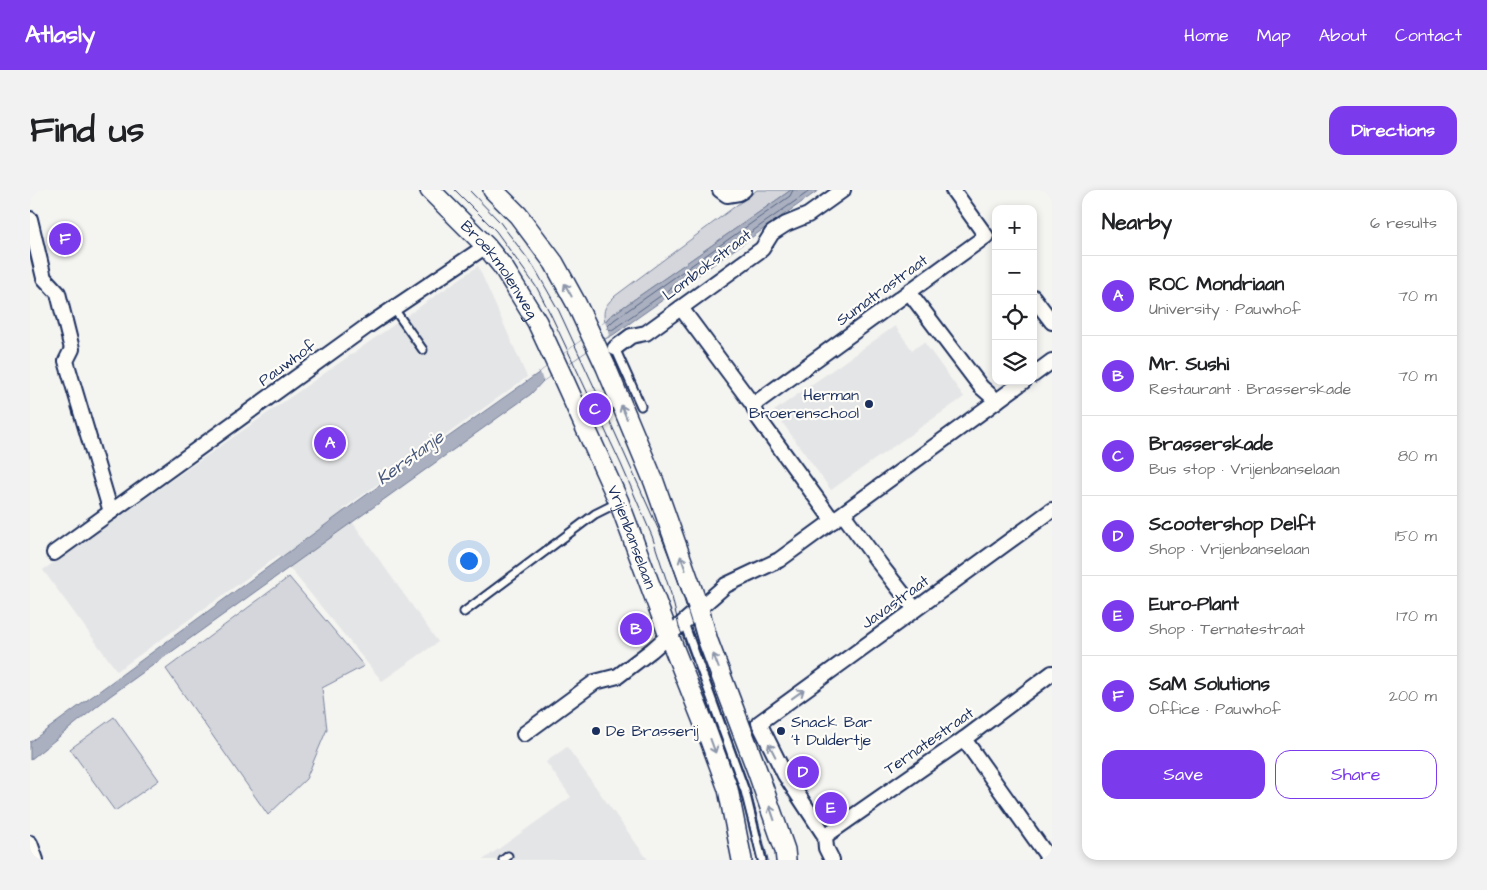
<!DOCTYPE html>
<html lang="en">
<head>
<meta charset="utf-8">
<style>
  body { margin:0; font-family:"Architects Daughter",sans-serif; background:#f2f2f2; color:#202124 }
  .controls { position:absolute; right:15px; top:15px; display:grid; overflow:hidden; border-radius:10px; box-shadow:0 2px 8px #0003 }
  .controls button { width:45px; height:45px; display:grid; place-items:center; padding:0; border:0; border-bottom:1px solid #e0e0e0; background:#fff; color:#202124; font:25px sans-serif }
  .you { position:absolute; left:438px; top:370px; width:18px; height:18px; margin:-12px; border:4px solid #fff; border-radius:50%; background:#1a73e8; box-shadow:0 0 0 8px #1a73e833 }
  .badge { display:grid; place-items:center; width:32px; height:32px; border-radius:50%; background:#7c3aed; color:#fff; font-size:16px; font-weight:700 }
  .pin { position:absolute; translate:-50% -50%; border:2px solid #fff; box-shadow:0 1px 5px #0006 }
  .list { margin:0; padding:0; list-style:none }
  h2 { display:flex; justify-content:space-between; align-items:center; height:65px; margin:0; padding:0 20px; font-size:21px }
  h2 small { font-size:16px; font-weight:400; color:#757577 }
  .list li { display:grid; grid-template-columns:32px 1fr auto; gap:15px; align-items:center; box-sizing:border-box; height:80px; padding:0 20px; border-top:1px solid #e0e0e0 }
  .list b { display:block; font-size:19px; white-space:nowrap }
  .list p { margin:0; font-size:16px; white-space:nowrap; color:#757577 }
  .list em { font-size:16px; font-style:normal; color:#757577 }
  .actions { display:flex; gap:10px; padding:15px 20px }
  .actions a { flex:1; padding:11px 0; border:1px solid #7c3aed; border-radius:15px; text-align:center; font-size:18px; color:#7c3aed }
  .actions .main { background:#7c3aed; color:#fff }
  .icon { flex:none; width:28px; height:28px; fill:none; stroke:currentColor; stroke-width:2; stroke-linecap:round; stroke-linejoin:round }
  .map { position:relative; flex:none; width:1022px; height:670px; overflow:hidden; border-radius:15px }
  header { display:flex; align-items:center; gap:30px; box-sizing:border-box; height:70px; padding:0 25px; background:#7c3aed; color:#fff }
  header strong { font-size:24px }
  nav { display:flex; gap:28px; margin-inline-start:auto; font-size:18px }
  .intro { display:flex; align-items:center; justify-content:space-between; box-sizing:border-box; height:120px; padding:0 30px }
  h1 { margin:0; font-size:35px }
  .button { padding:12px 22px; border-radius:15px; background:#7c3aed; color:#fff; font-size:18px; font-weight:700 }
  main { display:flex; gap:30px; padding:0 30px }
  aside { flex:1; background:#fff; border-radius:15px; box-shadow:0 2px 8px #0003 }
  .map>svg:first-child { display:block }
  .built { fill:#e4e5e6 }
  .green { fill:#d4d6db; stroke:#78829c }
  .water { fill:#aab0bf; stroke:#717c98 }
  .pier { fill:#f4f4f1 }
  .lines { fill:none; stroke-linecap:round; stroke-linejoin:round }
  .shore { stroke:#546385; stroke-width:1 }
  .lane-casing { stroke:#1b2f5e; stroke-width:11 }
  .street-casing { stroke:#1b2f5e; stroke-width:18 }
  .secondary-casing { stroke:#1b2f5e; stroke-width:22 }
  .lane { stroke:#fdfcf7; stroke-width:7 }
  .street { stroke:#fdfcf7; stroke-width:14 }
  .secondary { stroke:#fdfcf7; stroke-width:19 }
  .tram { stroke:#1b2f5e; stroke-width:1 }
  .oneway { stroke:#8c96aa }
  .poi-dot { fill:#1b2f5e; stroke:#fdfcf7; stroke-width:2 }
  .labels { text-anchor:middle; dominant-baseline:central; stroke-width:4.5; stroke-linejoin:round; paint-order:stroke }
  .street-label { font-size:16px; fill:#1b2f5e; stroke:#fdfcf7 }
  .poi-label { font-size:16px; fill:#1b2f5e; stroke:#fdfcf7; text-anchor:start }
  .water-label { font-size:18px; font-style:italic; fill:#46567b; stroke:#fdfcf7 }
</style>
</head>
<body>
<header>
<strong>Atlasly</strong>
<nav><a>Home</a><a>Map</a><a>About</a><a>Contact</a></nav>
</header>
<div class="intro"><h1>Find us</h1><a class="button">Directions</a></div>
<main>
<div class="map">
<svg width="1022" height="670" viewBox="0 0 1022 670">
  <rect width="100%" height="100%" fill="#f4f4f1"/>
  <filter id="ink" filterUnits="userSpaceOnUse"><feTurbulence type="fractalNoise" baseFrequency=".02" numOctaves="2"/><feDisplacementMap in="SourceGraphic" scale="10" xChannelSelector="R" yChannelSelector="G"/><feConvolveMatrix kernelMatrix="1 2 1 2 8 2 1 2 1" color-interpolation-filters="sRGB"/></filter>
  <g filter="url(#ink)">
    <!-- built -->
    <g class="built">
      <path d="M448,76L497,187L313,319L408,452L352,491L249,365L87,481L13,380Z"/>
      <path d="M865,136L882,160L894,152L934,207L801,300L744,221Z"/>
      <path d="M537,557L618,670H453L541,607L516,572Z"/>
    </g>
    <!-- green -->
    <g class="green">
      <path d="M727,0H761L579,127L575,132C572,119 576,115 585,106Z"/>
      <path d="M259,387L334,476L292,498L297,539L276,589L238,625L136,479Z"/>
      <path d="M84,527L129,590L85,621L40,559Z"/>
    </g>
    <!-- water -->
    <path class="water" d="M761,0H789L583,145L575,149L513,191L501,204L80,506L0,570V552L332,308L510,182L575,132L579,127Z"/>
    <!-- pier -->
    <path class="pier" d="M575,132L580,145L513,191L510,182Z"/>
    <g class="lines">
      <!-- shore -->
      <path class="shore" d="M763,0L760,6L584,130L578,136V139L582,140L781,0"/>
      <!-- lane casing -->
      <g class="lane-casing">
        <g id="lane">
          <path d="M364,119L393,160"/>
          <path d="M585,158L611,216"/>
          <path d="M434,422L565,324L589,312"/>
          <path d="M654,433L715,601L732,670"/>
          <path d="M473,670L478,666"/>
        </g>
      </g>
      <!-- street casing -->
      <g class="street-casing">
        <g id="street">
          <path d="M690,0L697,5L709,3L714,0"/>
          <path d="M0,29L14,88L28,103L42,159L36,171L81,322"/>
          <path d="M879,102L951,197L967,211"/>
          <path d="M1003,107L1022,132"/>
          <path d="M651,118L723,215L729,229L803,331"/>
          <path d="M585,158L601,146L616,143L732,59L742,43L756,34L778,25L813,0"/>
          <path d="M1003,185L1022,171"/>
          <path d="M723,215L956,46L923,0"/>
          <path d="M813,324L852,377L885,419"/>
          <path d="M24,363L336,137L456,56"/>
          <path d="M494,544L565,492L588,486L622,460L696,395L749,370L994,191"/>
          <path d="M934,549L1020,670"/>
          <path d="M795,646L934,549L1022,483"/>
          <path d="M0,653L6,670"/>
          <path d="M802,670L796,658L795,646L755,585L729,533L1022,320"/>
        </g>
      </g>
      <!-- secondary casing -->
      <g class="secondary-casing">
        <g id="secondary">
          <path id="s1" d="M400,0L456,56L473,77L507,132L533,188L589,312L639,446L674,534L698,599L712,670"/>
          <path d="M463,0L488,25L524,73L546,113L576,177L624,292L669,419L678,451L728,583L755,660L756,670"/>
        </g>
      </g>
      <!-- lane -->
      <use href="#lane" class="lane"/>
      <!-- street -->
      <use href="#street" class="street"/>
      <!-- secondary -->
      <use href="#secondary" class="secondary"/>
      <!-- tram -->
      <g class="tram">
        <path d="M425,0L466,41L507,98L521,125L591,274L622,346L642,407L649,437L674,501L710,602L720,637L727,670"/>
        <path d="M439,0L469,31L504,77L529,121L573,216L630,343L648,390L671,464L720,599L738,670"/>
      </g>
    </g>
    <!-- one-way arrows -->
    <defs><path id="oneway-shaft" d="M-6 0H5M1.5-3L5.5 0L1.5 3" fill="none" stroke-width="1.6" stroke-linecap="round" stroke-linejoin="round" transform="scale(1.25)"/></defs>
    <g class="oneway">
      <use href="#oneway-shaft" transform="translate(538 100) rotate(-119)"/>
      <use href="#oneway-shaft" transform="translate(594 222) rotate(-113)"/>
      <use href="#oneway-shaft" transform="translate(653 373) rotate(-110)"/>
      <use href="#oneway-shaft" transform="translate(686 471) rotate(-111)"/>
      <use href="#oneway-shaft" transform="translate(768 504) rotate(-36)"/>
      <use href="#oneway-shaft" transform="translate(683 556) rotate(70)"/>
      <use href="#oneway-shaft" transform="translate(742 560) rotate(-117)"/>
      <use href="#oneway-shaft" transform="translate(742 623) rotate(-109)"/>
    </g>
  </g>
  <!-- markers -->
  <g class="poi-dot">
    <circle cx="839" cy="214" r="5"/>
    <circle cx="566" cy="541" r="5"/>
    <circle cx="751" cy="541" r="5"/>
  </g>
  <g class="labels">
    <!-- street labels -->
    <g class="street-label">
      <text transform="translate(677 75) rotate(-37)">Lombokstraat</text>
      <text stroke="none"><textPath href="#s1" startOffset="106">Broekmolenweg</textPath></text>
      <text transform="translate(852 100) rotate(-36)">Sumatrastraat</text>
      <text transform="translate(257 173) rotate(-36)">Pauwhof</text>
      <text stroke="none"><textPath href="#s1" startOffset="406">Vrijenbanselaan</textPath></text>
      <text transform="translate(865 412) rotate(-36)">Javastraat</text>
      <text transform="translate(899 551) rotate(-35)">Ternatestraat</text>
    </g>
    <!-- poi labels -->
    <g class="poi-label">
      <text x="829" y="205" text-anchor="end">Herman<tspan x="829" dy="18">Broerenschool</tspan></text>
      <text x="761" y="532">Snack Bar<tspan x="761" dy="18">'t Duldertje</tspan></text>
      <text x="576" y="541">De Brasserij</text>
    </g>
    <!-- water labels -->
    <g class="water-label">
      <text transform="translate(380 268) rotate(-36)">Kerstanje</text>
    </g>
  </g>
</svg>
<div class="controls">
<button>+</button>
<button>−</button>
<button><svg class="icon" aria-label="locate" viewBox="0 0 24 24"><circle cx="12" cy="12" r="6"/><path d="M12 2v4M12 18v4M2 12h4M18 12h4"/></svg></button>
<button><svg class="icon" aria-label="layers" viewBox="0 0 24 24"><path d="M12 4l9 5-9 5-9-5zM3 14l9 5 9-5"/></svg></button>
</div>
<div class="you"></div>
<div class="pin badge" style="left:300px;top:253px">A</div>
<div class="pin badge" style="left:606px;top:439px">B</div>
<div class="pin badge" style="left:565px;top:219px">C</div>
<div class="pin badge" style="left:773px;top:582px">D</div>
<div class="pin badge" style="left:801px;top:618px">E</div>
<div class="pin badge" style="left:35px;top:49px">F</div>
</div>
<aside>
<h2>Nearby<small>6 results</small></h2>
<ul class="list">
<li><span class="badge">A</span><div><b>ROC Mondriaan</b><p>University · Pauwhof</p></div><em>70 m</em></li>
<li><span class="badge">B</span><div><b>Mr. Sushi</b><p>Restaurant · Brasserskade</p></div><em>70 m</em></li>
<li><span class="badge">C</span><div><b>Brasserskade</b><p>Bus stop · Vrijenbanselaan</p></div><em>80 m</em></li>
<li><span class="badge">D</span><div><b>Scootershop Delft</b><p>Shop · Vrijenbanselaan</p></div><em>150 m</em></li>
<li><span class="badge">E</span><div><b>Euro-Plant</b><p>Shop · Ternatestraat</p></div><em>170 m</em></li>
<li><span class="badge">F</span><div><b>SaM Solutions</b><p>Office · Pauwhof</p></div><em>200 m</em></li>
</ul>
<div class="actions"><a class="main">Save</a><a>Share</a></div>
</aside>
</main>
</body>
</html>
